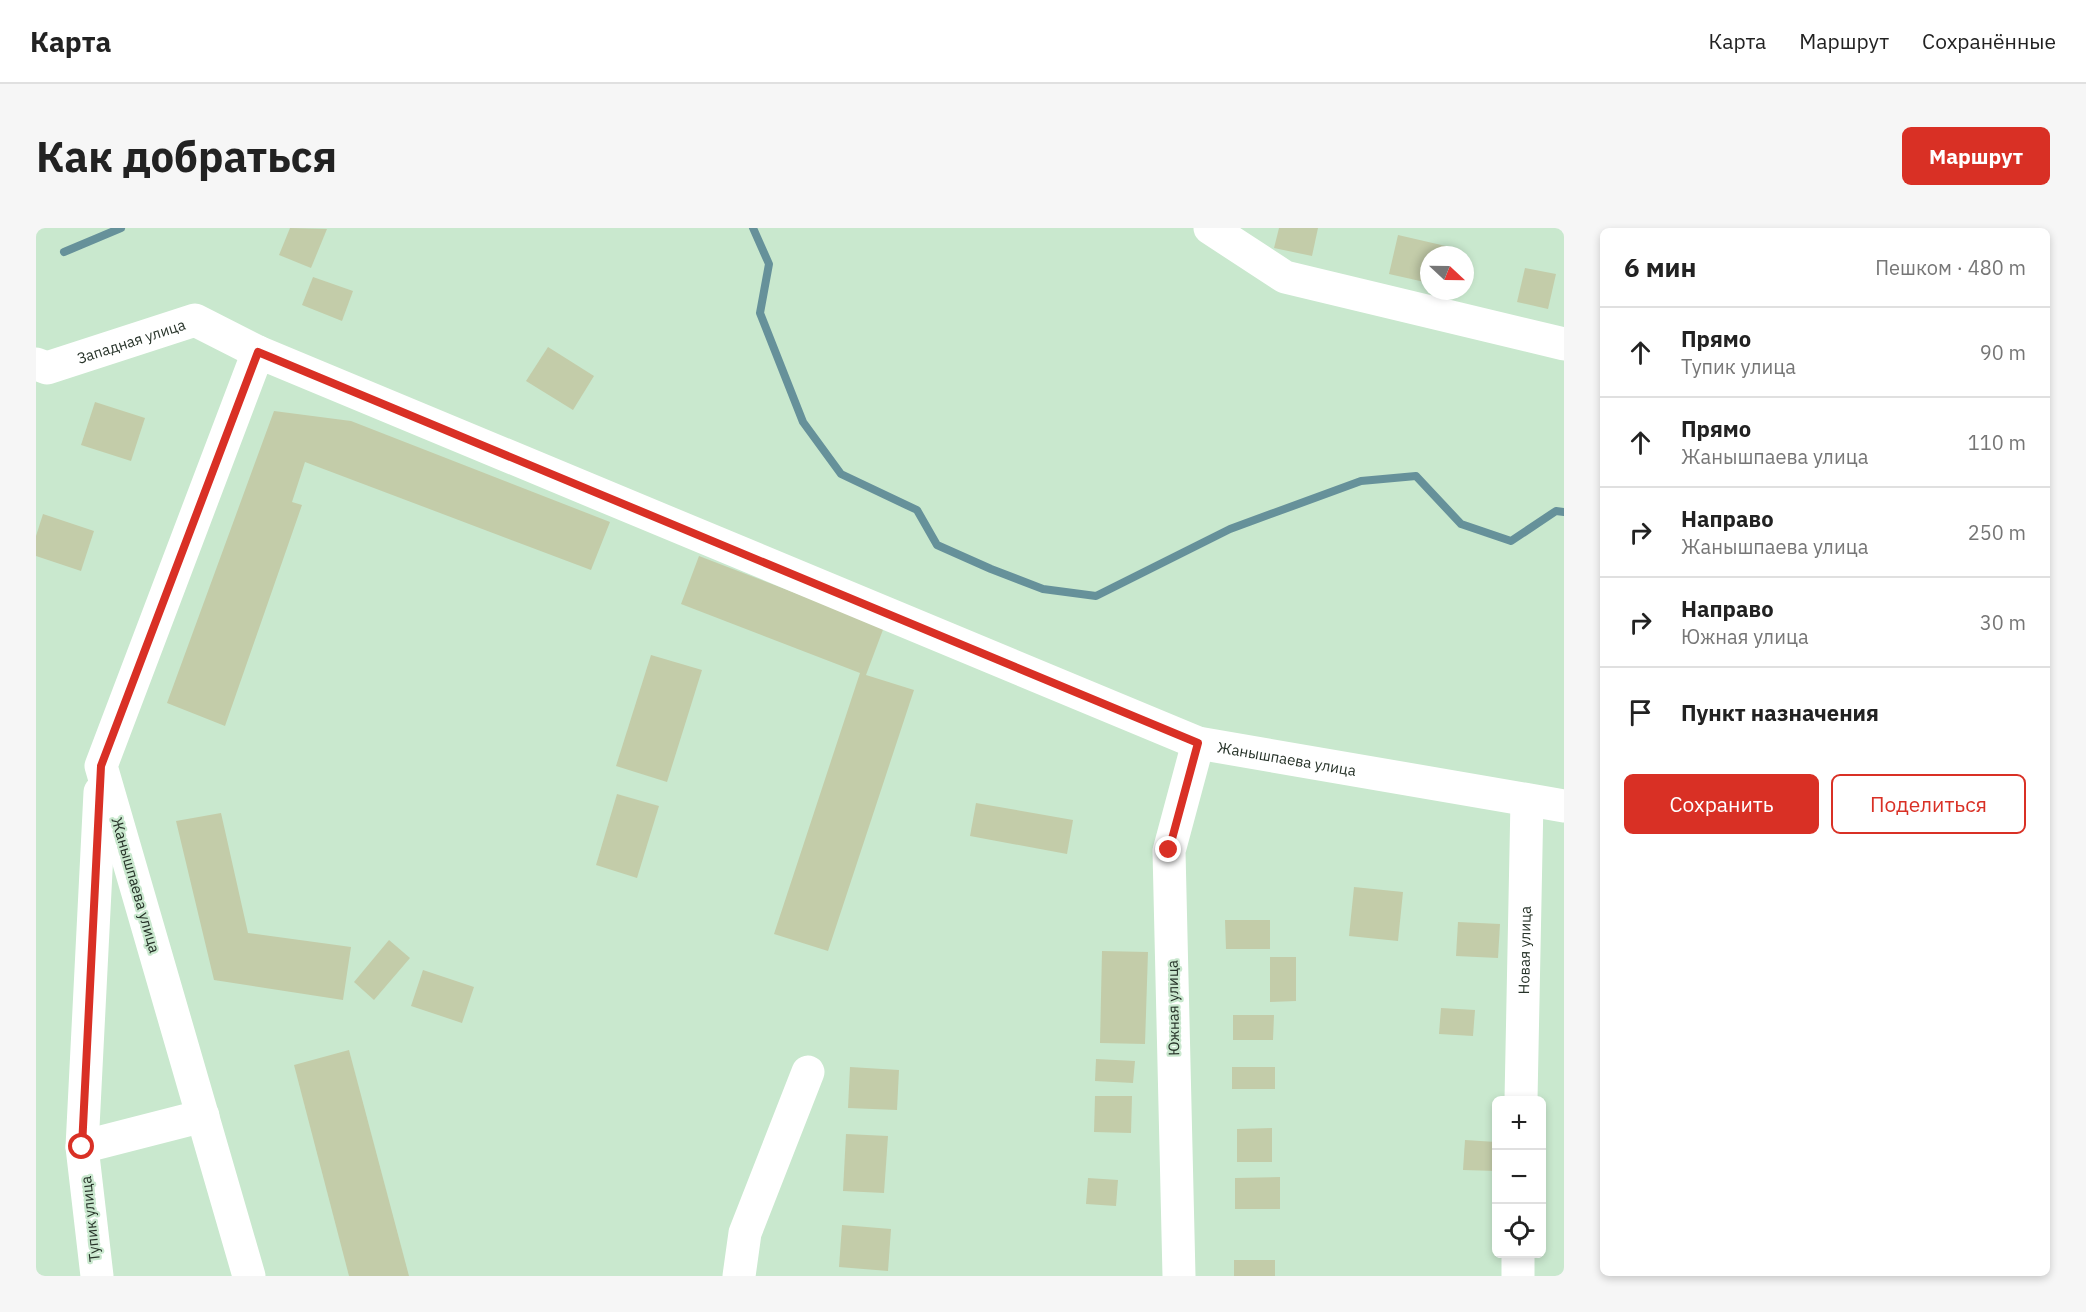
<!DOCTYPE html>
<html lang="ru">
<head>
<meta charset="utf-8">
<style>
  body { margin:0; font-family:"IBM Plex Sans",sans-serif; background:#f6f6f6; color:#222 }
  .controls { position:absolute; right:18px; bottom:18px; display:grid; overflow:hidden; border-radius:9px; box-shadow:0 3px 9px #0003 }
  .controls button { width:54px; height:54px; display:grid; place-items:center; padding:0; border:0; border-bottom:2px solid #e0e0e0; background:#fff; color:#222; font:30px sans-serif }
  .compass { position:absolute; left:1384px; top:18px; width:54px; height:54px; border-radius:50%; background:#fff; box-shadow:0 3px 9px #0003; rotate:112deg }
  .stop { position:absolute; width:18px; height:18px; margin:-14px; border:4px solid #d93025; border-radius:50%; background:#fff }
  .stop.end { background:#d93025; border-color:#fff; box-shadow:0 2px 6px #0008 }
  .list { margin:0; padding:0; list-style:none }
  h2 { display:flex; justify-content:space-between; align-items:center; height:78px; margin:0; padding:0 24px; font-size:26px }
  h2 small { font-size:20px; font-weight:400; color:#767676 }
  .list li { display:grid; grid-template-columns:39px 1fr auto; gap:18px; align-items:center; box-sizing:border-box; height:90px; padding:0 24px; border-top:2px solid #e0e0e0 }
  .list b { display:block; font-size:22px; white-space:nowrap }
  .list p { margin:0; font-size:20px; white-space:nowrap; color:#767676 }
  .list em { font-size:20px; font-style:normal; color:#767676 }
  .actions { display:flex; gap:12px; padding:18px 24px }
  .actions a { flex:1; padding:14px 0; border:2px solid #d93025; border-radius:9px; text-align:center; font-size:21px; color:#d93025 }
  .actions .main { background:#d93025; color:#fff }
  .icon { flex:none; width:33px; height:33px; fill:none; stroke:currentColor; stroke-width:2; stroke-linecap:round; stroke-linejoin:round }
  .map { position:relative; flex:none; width:1528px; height:1048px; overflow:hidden; border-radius:9px }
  header { display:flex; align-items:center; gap:36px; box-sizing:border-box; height:84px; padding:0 30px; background:#fff; border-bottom:2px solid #e0e0e0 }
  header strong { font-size:28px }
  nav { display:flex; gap:33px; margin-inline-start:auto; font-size:21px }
  .intro { display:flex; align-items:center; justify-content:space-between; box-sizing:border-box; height:144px; padding:0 36px }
  h1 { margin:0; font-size:42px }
  .button { padding:15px 27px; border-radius:9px; background:#d93025; color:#fff; font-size:21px; font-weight:700 }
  main { display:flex; gap:36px; padding:0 36px }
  aside { flex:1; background:#fff; border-radius:9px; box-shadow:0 3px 9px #0003 }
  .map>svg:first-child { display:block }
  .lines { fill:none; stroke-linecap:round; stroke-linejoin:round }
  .stream { stroke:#66919a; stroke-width:8 }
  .building { fill:#c3cca9 }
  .minor { stroke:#fff; stroke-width:33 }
  .route { stroke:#d93025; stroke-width:8 }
  .labels { text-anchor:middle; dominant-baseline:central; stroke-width:4.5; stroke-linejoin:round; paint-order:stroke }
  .street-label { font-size:15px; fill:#263228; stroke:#c9e8ce }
</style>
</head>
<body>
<header>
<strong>Карта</strong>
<nav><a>Карта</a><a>Маршрут</a><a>Сохранённые</a></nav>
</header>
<div class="intro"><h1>Как добраться</h1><a class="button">Маршрут</a></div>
<main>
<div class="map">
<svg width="1528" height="1048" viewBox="0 0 1528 1048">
  <rect width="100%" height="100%" fill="#c9e8ce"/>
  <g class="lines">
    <!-- stream -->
    <g class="stream">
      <path d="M717,0L733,36L724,85L767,194L805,246L881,282L901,317L955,341L1007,361L1060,368L1194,301L1325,253L1380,248L1425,296L1475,313L1520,283L1528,284"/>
      <path d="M28,24L85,0"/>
    </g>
  </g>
  <!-- building -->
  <g class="building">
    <path d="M254,0L291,1L275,40L243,27Z"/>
    <path d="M1243,0H1282L1276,28L1238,20Z"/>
    <path d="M1362,7L1414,19L1412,27H1393V55L1353,46Z"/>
    <path d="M1489,40L1520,46L1512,81L1481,74Z"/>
    <path d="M277,49L317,63L306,93L266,77Z"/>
    <path d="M512,119L558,148L537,182L490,153Z"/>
    <path d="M59,174L109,190L95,233L45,217Z"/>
    <path d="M238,183L315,193L574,294L555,342L269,234L256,274L266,277L189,498L131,475Z"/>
    <path d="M7,286L58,303L45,343L0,328V308Z"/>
    <path d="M663,328L848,399L830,447L878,462L792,723L738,706L824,445L645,376Z"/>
    <path d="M615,427L666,442L631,554L580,538Z"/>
    <path d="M581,566L623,578L601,650L560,637Z"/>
    <path d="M940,575L1037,592L1031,626L934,608Z"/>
    <path d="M185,585L212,705L315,719L307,772L178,752L140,593Z"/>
    <path d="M1318,659L1367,664L1362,713L1313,708Z"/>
    <path d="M1189,692H1234V721H1190Z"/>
    <path d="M1422,694L1464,696L1462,730L1420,728Z"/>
    <path d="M353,712L374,730L338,772L318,754Z"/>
    <path d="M1066,723L1112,724L1109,816L1064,815Z"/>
    <path d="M1234,729H1260V773L1234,774Z"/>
    <path d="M387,742L438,759L426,795L375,778Z"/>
    <path d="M1405,780L1439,782L1437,808L1403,806Z"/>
    <path d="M1197,787H1238L1237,812H1197Z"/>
    <path d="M313,822L373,1048H313L258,837Z"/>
    <path d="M1060,831L1099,833L1097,855L1059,853Z"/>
    <path d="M814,839L863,842L861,882L812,880Z"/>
    <rect x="1196" y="839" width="43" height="22"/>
    <path d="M1059,868H1096L1095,905L1058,904Z"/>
    <path d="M1236,900V934H1201V901Z"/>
    <path d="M810,906L852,908L848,965L807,963Z"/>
    <path d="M1429,912L1460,914V943L1427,942Z"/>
    <path d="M1244,949V981H1199V950Z"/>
    <path d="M1052,950L1082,952L1080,978L1050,976Z"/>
    <path d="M806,997L855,1001L852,1043L803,1039Z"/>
    <rect x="1198" y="1032" width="41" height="16"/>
  </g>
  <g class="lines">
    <!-- minor -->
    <g class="minor">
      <path d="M1174,0L1249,49L1528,116"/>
      <path id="s1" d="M0,136L11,140L159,92L222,124"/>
      <path id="s2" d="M1485,872L1491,572"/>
      <path d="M46,919L167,888"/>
      <path d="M61,1048L46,919L64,564"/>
      <path id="s3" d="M213,1048L65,538L222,124L1162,515L1528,578"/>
      <path d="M703,1048L709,1005L772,844"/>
      <path d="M1143,1048L1133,623L1162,515"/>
      <path d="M1482,1048V1026"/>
    </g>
  </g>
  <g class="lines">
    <!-- route -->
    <path class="route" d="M46,919L65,538L222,124L1162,515L1133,622"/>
  </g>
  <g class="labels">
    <!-- street labels -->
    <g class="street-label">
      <text stroke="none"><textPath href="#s1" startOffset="100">Западная улица</textPath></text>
      <text stroke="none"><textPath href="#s3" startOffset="2082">Жанышпаева улица</textPath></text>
      <text transform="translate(100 657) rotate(74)">Жанышпаева улица</text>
      <text stroke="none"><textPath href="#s2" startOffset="150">Новая улица</textPath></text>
      <text transform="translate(1137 780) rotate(-91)">Южная улица</text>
      <text transform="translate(54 991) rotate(-96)">Тупик улица</text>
    </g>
  </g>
</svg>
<div class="controls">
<button>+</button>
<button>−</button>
<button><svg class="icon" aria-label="locate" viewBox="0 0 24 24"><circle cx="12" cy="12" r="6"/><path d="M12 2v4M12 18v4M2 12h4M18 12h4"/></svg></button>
</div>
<svg class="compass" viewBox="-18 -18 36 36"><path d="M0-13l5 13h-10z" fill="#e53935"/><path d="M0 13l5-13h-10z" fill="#767676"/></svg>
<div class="stop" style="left:46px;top:919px"></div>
<div class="stop end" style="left:1133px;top:622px"></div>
</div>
<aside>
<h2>6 мин<small>Пешком · 480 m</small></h2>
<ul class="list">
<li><svg class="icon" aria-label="ahead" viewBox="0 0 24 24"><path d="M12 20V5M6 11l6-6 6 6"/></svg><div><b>Прямо</b><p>Тупик улица</p></div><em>90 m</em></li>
<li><svg class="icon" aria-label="ahead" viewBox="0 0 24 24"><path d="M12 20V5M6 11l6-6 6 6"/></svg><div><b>Прямо</b><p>Жанышпаева улица</p></div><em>110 m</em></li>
<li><svg class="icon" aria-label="right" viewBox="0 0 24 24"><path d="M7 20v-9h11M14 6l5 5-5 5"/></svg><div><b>Направо</b><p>Жанышпаева улица</p></div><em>250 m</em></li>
<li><svg class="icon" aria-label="right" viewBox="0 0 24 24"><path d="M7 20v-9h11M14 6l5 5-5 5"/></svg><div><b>Направо</b><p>Южная улица</p></div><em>30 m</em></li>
<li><svg class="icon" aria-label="arrive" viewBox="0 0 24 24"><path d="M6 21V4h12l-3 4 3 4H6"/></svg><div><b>Пункт назначения</b></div></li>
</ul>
<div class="actions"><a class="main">Сохранить</a><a>Поделиться</a></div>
</aside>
</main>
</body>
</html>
